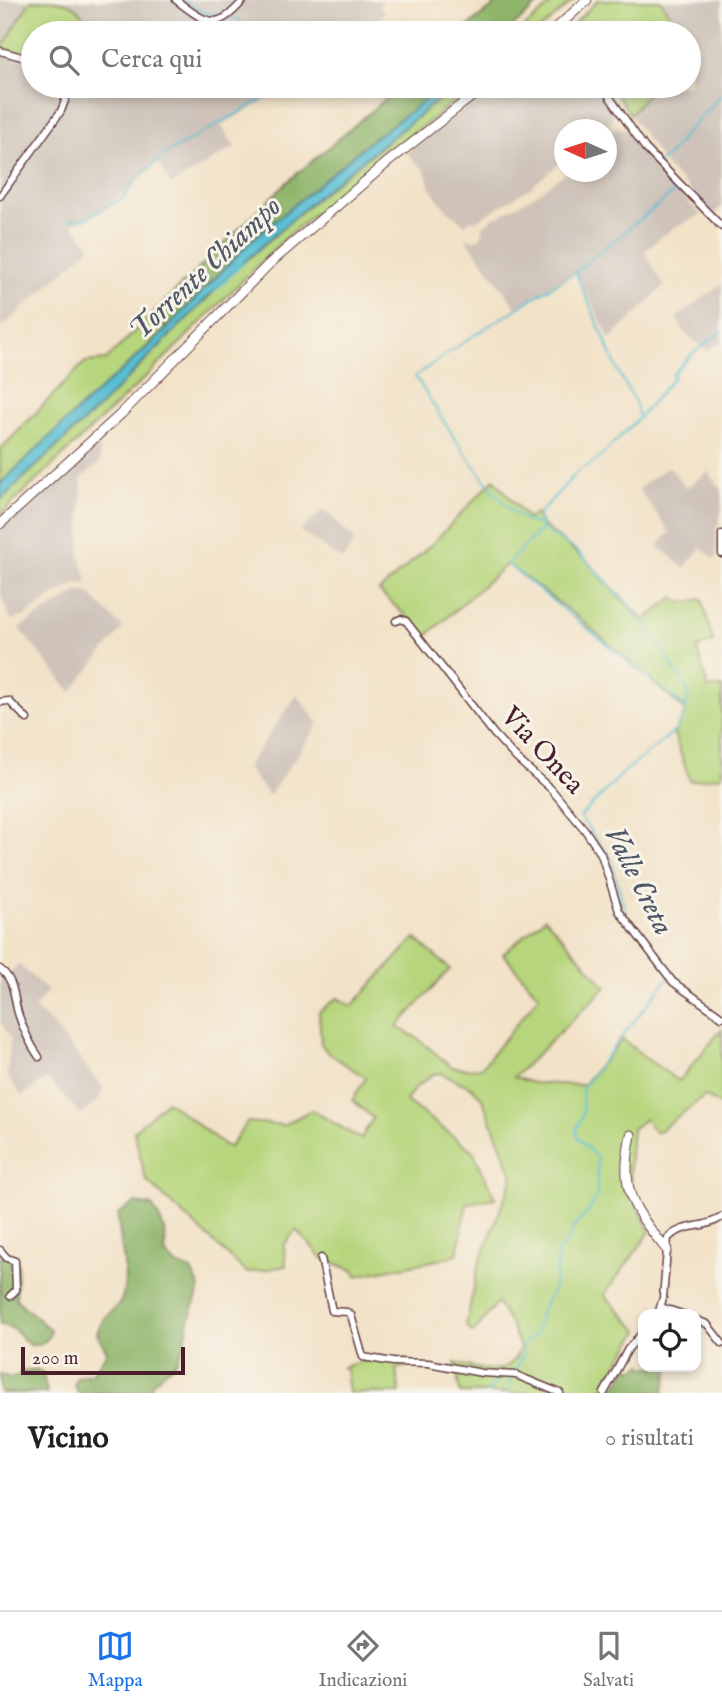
<!DOCTYPE html>
<html lang="it">
<head>
<meta charset="utf-8">
<style>
  body { margin:0; font-family:"IM FELL English",serif; background:#f6f6f6; color:#222 }
  .controls { position:absolute; right:21px; bottom:21px; display:grid; overflow:hidden; border-radius:14px; box-shadow:0 4px 10px #0003 }
  .controls button { width:63px; height:63px; display:grid; place-items:center; padding:0; border:0; border-bottom:2px solid #e0e0e0; background:#fff; color:#222; font:35px sans-serif }
  .compass { position:absolute; left:554px; top:119px; width:63px; height:63px; border-radius:50%; background:#fff; box-shadow:0 4px 10px #0003; rotate:273deg }
  .scale { position:absolute; left:21px; bottom:18px; width:164px; box-sizing:border-box; padding-left:7px; border:4px solid #4a1f2b; border-top:0; font-size:19px; line-height:24px; white-space:nowrap; color:#4a1f2b; -webkit-text-stroke:5px #f7f3e8; paint-order:stroke }
  .list { margin:0; padding:0; list-style:none }
  h2 { display:flex; justify-content:space-between; align-items:center; height:91px; margin:0; padding:0 28px; font-size:30px }
  h2 small { font-size:23px; font-weight:400; color:#767676 }
  .icon { flex:none; width:38px; height:38px; fill:none; stroke:currentColor; stroke-width:2; stroke-linecap:round; stroke-linejoin:round }
  .map { position:relative; flex:none; width:722px; height:1393px; overflow:hidden }
  .search { position:absolute; background:#fff; box-shadow:0 4px 10px #0003; left:21px; right:21px; top:21px; height:77px; display:flex; align-items:center; gap:18px; box-sizing:border-box; padding:0 24px; border-radius:38px; color:#767676; font-size:26px }
  .sheet { height:217px; background:#fff }
  nav { display:flex; justify-content:space-around; align-items:center; box-sizing:border-box; height:98px; border-top:2px solid #e0e0e0; background:#fff; font-size:19px; color:#767676 }
  nav a { display:grid; justify-items:center; gap:4px }
  nav .on { color:#1a73e8 }
  .map>svg:first-child { display:block }
  .industrial { fill:#cec2b9 }
  .green { fill:#b6d57c; stroke:#807a54; stroke-width:2 }
  .forest { fill:#90b66c; stroke:#6d6a4c; stroke-width:2 }
  .water { fill:#57bfd3; stroke:#506f7f; stroke-width:2 }
  .lines { fill:none; stroke-linecap:round; stroke-linejoin:round }
  .stream { stroke:#57bfd3; stroke-width:2 }
  .street-casing { stroke:#633c42; stroke-width:9 }
  .secondary-casing { stroke:#633c42; stroke-width:11 }
  .street { stroke:#fff; stroke-width:6 }
  .secondary { stroke:#fff; stroke-width:9 }
  .labels { text-anchor:middle; dominant-baseline:central; stroke-width:6; stroke-linejoin:round; paint-order:stroke }
  .street-label { font-size:28px; fill:#4a1f2b; stroke:#f7f3e8 }
  .water-label { font-size:30px; font-style:italic; fill:#4f5766; stroke:#f7f3e8 }
</style>
</head>
<body>
<div class="map">
<svg width="722" height="1393" viewBox="0 0 722 1393">
  <rect width="100%" height="100%" fill="#f7f3e8"/>
  <filter id="ink" filterUnits="userSpaceOnUse"><feTurbulence type="fractalNoise" baseFrequency=".0143" numOctaves="2"/><feDisplacementMap in="SourceGraphic" scale="14" xChannelSelector="R" yChannelSelector="G"/><feConvolveMatrix kernelMatrix="1 2 1 2 8 2 1 2 1" color-interpolation-filters="sRGB"/></filter>
  <filter id="wash" filterUnits="userSpaceOnUse"><feTurbulence type="fractalNoise" baseFrequency=".00686" numOctaves="4" result="noise"/><feDisplacementMap in="SourceGraphic" scale="28" xChannelSelector="R" yChannelSelector="G"/><feGaussianBlur stdDeviation="1.57" result="paint"/><feColorMatrix in="noise" values="0 0 0 0 0 0 0 0 0 0 0 0 0 0 0 0 0 1.4 0 .05"/><feComposite in="paint" operator="in"/></filter>
  <g filter="url(#wash)">
    <rect width="100%" height="100%" fill="#f2e2c7"/>
    <!-- industrial -->
    <g class="industrial">
      <path d="M0,0H31L3,48L33,56V86H291L221,125L235,147L171,185L158,162L109,205L72,224L91,247L0,329Z"/>
      <path d="M61,0H384L379,5L385,12L360,33H87L86,21L82,11Z"/>
      <path d="M660,0H722V206L714,214L665,165L630,114L655,86H689V33H682Z"/>
      <path d="M494,86H599L611,104L613,118L602,129L564,130V160L530,188L476,221L470,220L465,225L445,208L431,189L424,169L406,153Z"/>
      <path d="M618,127L632,133L658,172L701,215L673,228L644,251L664,286L610,340L576,270L517,309L465,237L473,240L479,239L483,233L482,227L496,216L498,217L535,195L567,172H606L607,136Z"/>
      <path d="M722,284V341L708,351L684,332L676,318Z"/>
      <path d="M99,436L100,463L82,477L80,557L88,583H77L58,593L25,616L13,620L10,618L0,592V528Z"/>
      <path d="M669,466L686,488L708,472L722,490V509L715,533L716,560L701,548L684,568L658,546L670,532L638,489Z"/>
      <path d="M324,509L355,541L342,560L300,531Z"/>
      <path d="M79,591L89,593L123,628L71,692L19,628Z"/>
      <path d="M297,695L319,723L269,796L246,767Z"/>
      <path d="M18,964L48,991L34,1007L54,1026L103,1088L99,1099L81,1115L47,1078L22,1096L7,1075L11,1038L0,1022V977L5,979Z"/>
    </g>
    <!-- green -->
    <g class="green">
      <path d="M31,0C60,0 85,0 87,33H33V56L2,48Z"/>
      <path d="M556,0H574L536,33H518Z"/>
      <path d="M598,0H660L682,33H575V23Z"/>
      <path d="M456,86H473L286,237L150,373L0,515V500L97,409L233,272L325,191Z"/>
      <path d="M611,86H655L630,114Z"/>
      <path d="M149,317L168,327L0,484V450L85,362L106,360Z"/>
      <path d="M494,479L528,519L536,513L541,524L587,561L643,621L674,597L681,603L702,599L713,642L697,648L708,688L722,687V776L690,781L674,734L686,711L579,618L507,564L424,638L408,618L379,591L432,544Z"/>
      <path d="M545,918L606,987L514,1077L533,1083L583,1085L622,1039L647,1059L679,1081L722,1029V1106L705,1096L656,1133L645,1119L632,1129C628,1175 627,1191 650,1232L604,1295L639,1331L598,1393H460L455,1363C481,1369 510,1381 520,1347L511,1325L497,1303L473,1333L466,1326L478,1267L513,1177L482,1098L471,1087L440,1073L433,1074L414,1089L406,1101L473,1151L495,1198L467,1203L457,1254L442,1259L356,1276L355,1271L322,1258L296,1230L284,1245L286,1266L247,1273L146,1180L134,1131L167,1101L226,1146L230,1147L247,1122L283,1125L312,1110L361,1139L373,1118L352,1100L366,1078L327,1052L321,1044L319,1012L337,998L352,1006L415,938L450,969L397,1027L417,1038L452,1067L466,1069L481,1068L539,996L503,954Z"/>
      <path d="M375,1357L408,1360L409,1366L396,1369L400,1393H349L346,1368H341Z"/>
    </g>
    <!-- forest -->
    <g class="forest">
      <path d="M501,0H543L505,33H460Z"/>
      <path d="M401,86H444L369,142L250,242L168,327L149,317L285,184Z"/>
      <path d="M135,1203L152,1206C163,1222 167,1234 165,1253L176,1265L191,1270L200,1287L189,1320L184,1346L176,1362L152,1383L150,1393H78L74,1386L77,1377L93,1373L107,1352L97,1333C100,1326 102,1320 108,1314C111,1310 117,1307 120,1303C132,1278 118,1241 118,1214Z"/>
      <path d="M8,1252L18,1265L16,1299L50,1330C49,1342 41,1346 29,1345L14,1329L0,1324V1258L2,1255Z"/>
      <path d="M643,1364V1367H670L663,1393H611L628,1368L635,1369Z"/>
      <path d="M37,1369L43,1374L47,1393H0V1375L13,1378L25,1371Z"/>
    </g>
    <!-- water -->
    <path class="water" d="M444,86H456L325,190L233,272L97,409L0,500V484L83,405L160,336L250,242L369,142Z"/>
    <g class="lines">
      <!-- stream -->
      <g class="stream">
        <path d="M183,0L203,12L224,16"/>
        <path d="M230,17L236,18L250,33"/>
        <path d="M70,220L84,219L123,198L138,178L167,153L287,86"/>
        <path d="M576,273L620,375L636,404L638,415"/>
        <path d="M215,291L243,263"/>
        <path d="M538,523C509,532 431,401 415,376L476,334L575,272L674,192L655,166L670,154L684,135L722,95"/>
        <path d="M541,529L507,564L685,707"/>
        <path d="M627,917L610,857L580,817L624,772L675,731L682,719L689,697L687,690L642,618L577,551L544,530L539,523V514L578,471L596,461L637,420L674,377L672,375L693,353L722,331"/>
        <path d="M514,1374L523,1354V1344L536,1334L541,1311L554,1288L558,1252L568,1242L573,1228L588,1212L597,1196V1158L578,1138L576,1130L583,1115L582,1088L668,978"/>
        <path d="M487,1393L496,1382L504,1377"/>
        <path d="M508,1393L511,1379"/>
      </g>
    </g>
  </g>
  <g filter="url(#ink)">
    <g class="lines">
      <!-- street casing -->
      <g class="street-casing">
        <g id="street">
          <path d="M176,0C187,8 207,27 222,19C230,16 238,6 244,0"/>
          <path d="M561,25L568,33"/>
          <path d="M0,51L33,60"/>
          <path d="M602,86L645,148L722,227"/>
          <path d="M0,196L61,111L66,98L64,86"/>
          <path d="M722,534V554"/>
          <path d="M396,621L401,619L406,621L494,734L517,759L551,789L585,830L601,854L619,911L673,982L722,1017"/>
          <path d="M0,702L9,701L27,719"/>
          <path d="M0,969C16,981 13,999 19,1016C24,1031 30,1044 39,1057"/>
          <path d="M0,1250L7,1258L15,1261L16,1290L10,1296"/>
          <path d="M321,1258L332,1311L347,1312L351,1315L363,1357L393,1362L428,1363L482,1373L516,1375L560,1393"/>
          <path d="M661,1307L682,1314"/>
          <path d="M658,1314L663,1298L668,1238C685,1222 703,1230 722,1217"/>
          <path d="M696,1320L707,1324L722,1343"/>
          <path d="M604,1393L628,1349L643,1332"/>
        </g>
      </g>
      <!-- secondary casing -->
      <g class="secondary-casing">
        <g id="secondary">
          <path d="M551,33L587,0"/>
          <path d="M0,524L121,414L269,264L388,162L485,86"/>
          <path d="M631,1135C619,1192 633,1208 667,1250"/>
        </g>
      </g>
      <!-- street -->
      <use href="#street" class="street"/>
      <!-- secondary -->
      <use href="#secondary" class="secondary"/>
    </g>
  </g>
  <g class="labels">
    <!-- street labels -->
    <g class="street-label">
      <text transform="translate(542 751) rotate(47)">Via Onea</text>
    </g>
    <!-- water labels -->
    <g class="water-label">
      <text transform="translate(206 269) rotate(-43)">Torrente Chiampo</text>
      <text transform="translate(638 881) rotate(63)">Valle Creta</text>
    </g>
  </g>
</svg>
<div class="controls">
<button><svg class="icon" aria-label="locate" viewBox="0 0 24 24"><circle cx="12" cy="12" r="6"/><path d="M12 2v4M12 18v4M2 12h4M18 12h4"/></svg></button>
</div>
<svg class="compass" viewBox="-18 -18 36 36"><path d="M0-13l5 13h-10z" fill="#e53935"/><path d="M0 13l5-13h-10z" fill="#767676"/></svg>
<div class="scale">200 m</div>
<div class="search"><svg class="icon" aria-label="search" viewBox="0 0 24 24"><circle cx="10" cy="10" r="6"/><path d="M15 15l6 6"/></svg>Cerca qui</div>
</div>
<section class="sheet">
<h2>Vicino<small>0 risultati</small></h2>
<ul class="list">
</ul>
</section>
<nav>
<a class="on"><svg class="icon" aria-label="map" viewBox="0 0 24 24"><path d="M3 6l6-2 6 2 6-2v14l-6 2-6-2-6 2zM9 4v14M15 6v14"/></svg>Mappa</a>
<a><svg class="icon" aria-label="directions" viewBox="0 0 24 24"><path d="M12 3l9 9-9 9-9-9zM9 14v-3h6M13 9l2 2-2 2"/></svg>Indicazioni</a>
<a><svg class="icon" aria-label="saved" viewBox="0 0 24 24"><path d="M7 4h10v16l-5-4-5 4z"/></svg>Salvati</a>
</nav>
</body>
</html>
